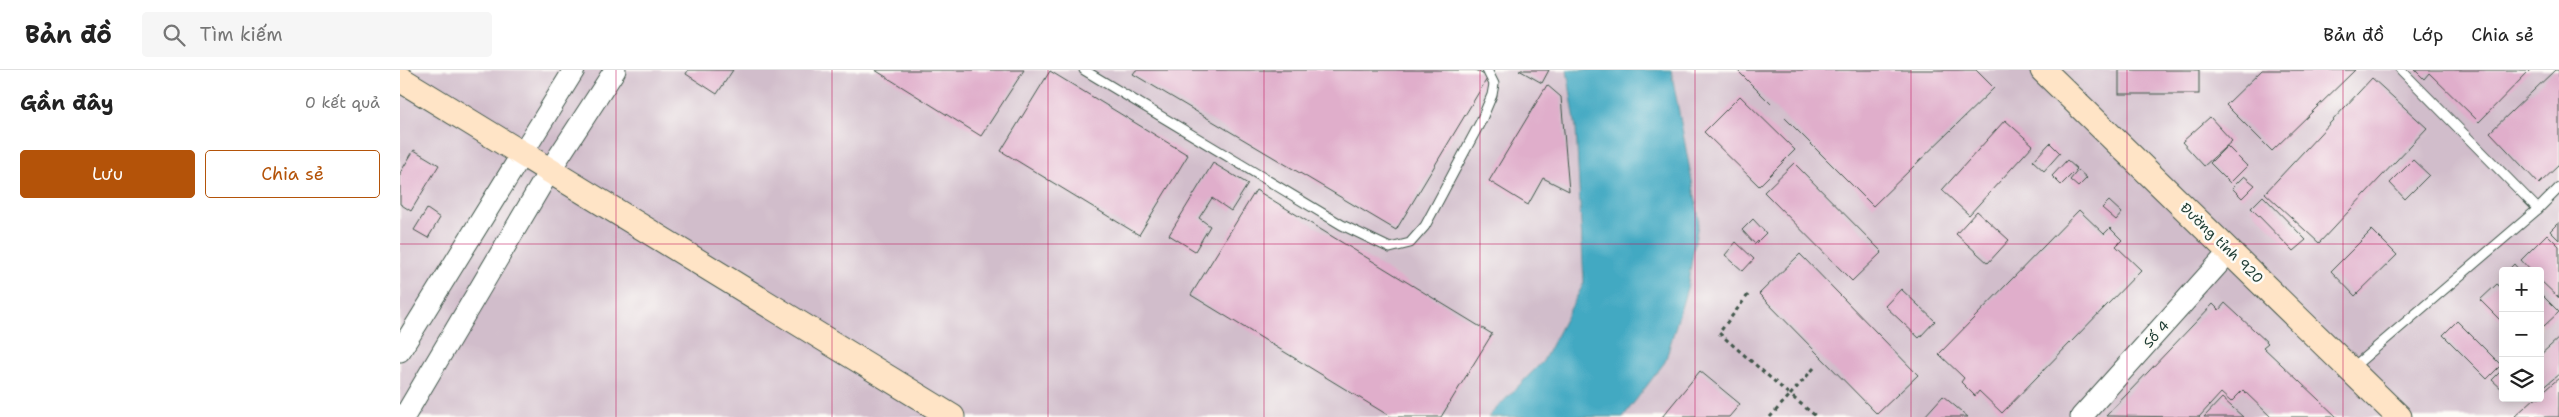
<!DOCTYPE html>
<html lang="vi">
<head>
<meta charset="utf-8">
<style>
  body { margin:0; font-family:"Shantell Sans",sans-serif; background:#f6f6f6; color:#222 }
  .controls { position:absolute; right:15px; bottom:15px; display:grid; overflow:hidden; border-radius:5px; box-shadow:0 2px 12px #0003 }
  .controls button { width:45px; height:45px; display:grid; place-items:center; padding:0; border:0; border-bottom:1px solid #e0e0e0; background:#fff; color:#222; font:25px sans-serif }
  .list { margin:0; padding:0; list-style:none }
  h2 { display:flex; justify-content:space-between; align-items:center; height:65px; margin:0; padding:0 20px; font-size:21px }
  h2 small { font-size:16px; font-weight:400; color:#767676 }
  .actions { display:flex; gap:10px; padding:15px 20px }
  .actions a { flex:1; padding:11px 0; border:1px solid #b45309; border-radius:5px; text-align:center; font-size:18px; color:#b45309 }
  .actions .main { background:#b45309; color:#fff }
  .icon { flex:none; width:28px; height:28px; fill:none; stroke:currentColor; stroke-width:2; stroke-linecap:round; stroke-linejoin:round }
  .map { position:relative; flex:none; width:2159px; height:347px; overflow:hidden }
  header { display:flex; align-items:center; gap:30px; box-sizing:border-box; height:70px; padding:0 25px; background:#fff; border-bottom:1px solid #e0e0e0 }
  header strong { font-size:24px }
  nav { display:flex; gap:28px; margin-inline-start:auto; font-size:18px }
  .search { width:350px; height:45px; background:#f6f6f6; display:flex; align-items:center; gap:12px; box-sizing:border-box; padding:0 18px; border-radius:5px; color:#767676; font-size:19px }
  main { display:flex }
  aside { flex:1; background:#fff }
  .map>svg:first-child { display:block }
  .industrial { fill:#d1bdcb; fill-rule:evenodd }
  .water { fill:#42a9c2; stroke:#30737b }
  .building { fill:#e0aecb }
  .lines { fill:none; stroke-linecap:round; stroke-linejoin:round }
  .service-casing { stroke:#3f5549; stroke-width:11 }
  .tertiary-casing { stroke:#3f5549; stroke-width:23 }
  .secondary-casing { stroke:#3f5549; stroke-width:27 }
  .path { stroke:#3f5549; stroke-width:3; stroke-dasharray:4 4; stroke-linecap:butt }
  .service { stroke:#fff; stroke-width:9 }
  .tertiary { stroke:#fff; stroke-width:21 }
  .secondary { stroke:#ffe4c6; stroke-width:25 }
  .grid { fill:none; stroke:#c2185b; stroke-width:1; stroke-opacity:0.55 }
  .labels { text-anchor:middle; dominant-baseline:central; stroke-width:5; stroke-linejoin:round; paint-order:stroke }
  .street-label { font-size:14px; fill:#1f3d34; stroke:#fdfcf7 }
</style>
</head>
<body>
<header>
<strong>Bản đồ</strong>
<div class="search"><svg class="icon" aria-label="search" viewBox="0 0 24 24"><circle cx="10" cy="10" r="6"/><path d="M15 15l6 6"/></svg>Tìm kiếm</div>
<nav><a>Bản đồ</a><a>Lớp</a><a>Chia sẻ</a></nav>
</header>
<main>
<aside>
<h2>Gần đây<small>0 kết quả</small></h2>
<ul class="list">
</ul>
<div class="actions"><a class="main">Lưu</a><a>Chia sẻ</a></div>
</aside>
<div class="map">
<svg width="2159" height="347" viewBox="0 0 2159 347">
  <rect width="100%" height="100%" fill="#fdfcf7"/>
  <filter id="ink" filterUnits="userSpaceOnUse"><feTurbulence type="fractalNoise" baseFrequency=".02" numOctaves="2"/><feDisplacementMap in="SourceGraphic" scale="10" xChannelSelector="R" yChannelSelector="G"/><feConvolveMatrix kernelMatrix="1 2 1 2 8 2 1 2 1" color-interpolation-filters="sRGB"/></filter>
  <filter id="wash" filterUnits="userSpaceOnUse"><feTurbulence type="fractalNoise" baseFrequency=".0096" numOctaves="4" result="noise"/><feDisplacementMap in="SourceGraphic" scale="20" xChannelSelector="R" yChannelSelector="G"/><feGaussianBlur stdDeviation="1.12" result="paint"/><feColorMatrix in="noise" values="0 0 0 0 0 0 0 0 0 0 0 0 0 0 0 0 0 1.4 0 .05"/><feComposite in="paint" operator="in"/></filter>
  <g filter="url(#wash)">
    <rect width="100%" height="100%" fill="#f5ddc1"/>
    <!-- industrial -->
    <path class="industrial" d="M0,0H2159V347H0ZM2103,201H2140V328H2103Z"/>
    <!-- water -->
    <path class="water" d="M1167,0H1271L1299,148L1287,218L1265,292L1223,347H1088L1143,291L1184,213L1176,58Z"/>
    <g id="blocks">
      <!-- building -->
      <g class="building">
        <path d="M288,0H333L317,24L286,4Z"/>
        <path d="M475,0H624L581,66Z"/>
        <path d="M736,0H1075L1088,7L996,160L733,4Z"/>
        <path d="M1119,0H1149L1142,13Z"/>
        <path d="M1337,0H1576L1594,18L1473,136Z"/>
        <rect x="1719" y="0" width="80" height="24"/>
        <path d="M1862,0H1955L1872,81L1826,35Z"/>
        <path d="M2015,0H2130L2079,52L2029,3L2024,9Z"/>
        <path d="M2155,0H2159V95L2139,114L2090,62Z"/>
        <path d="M650,1L788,85L739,165L601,81Z"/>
        <path d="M1972,8L2027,58L1919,173L1865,123Z"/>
        <path d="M1147,15L1161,27L1169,121L1143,108L1128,135L1089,111Z"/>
        <path d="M1340,26L1395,80L1359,116L1304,62Z"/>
        <path d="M1810,47L1832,71L1804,96L1782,72Z"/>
        <path d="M1605,50L1633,75L1569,145L1542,120Z"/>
        <path d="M1650,73L1660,83L1644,101L1633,91Z"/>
        <path d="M1827,76L1847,96L1830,113L1810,93Z"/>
        <path d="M14,80L39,95L11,141L0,134V103Z"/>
        <path d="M1667,90L1677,99L1661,115L1652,106Z"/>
        <path d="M2013,90L2029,105L2005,129L1990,113Z"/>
        <path d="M813,93L848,114L831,141L812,128L799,148L810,156L795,181L769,165Z"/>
        <path d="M1394,93L1482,182L1452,211L1364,122Z"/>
        <path d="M1678,100L1687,108L1678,117L1670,110Z"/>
        <path d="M1844,106L1855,115L1842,128L1832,118Z"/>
        <path d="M856,120L1092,264L1041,347H991L791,225Z"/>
        <path d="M1863,126L1906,170L1893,181L1851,138Z"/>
        <path d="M1709,131L1722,143L1716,150L1702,138Z"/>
        <path d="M27,139L40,148L28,168L14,160Z"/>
        <path d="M1679,140L1704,164L1710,158L1722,170L1716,176L1741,200L1602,343L1579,321L1575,326L1561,312L1564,308L1539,284Z"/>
        <path d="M1577,141L1609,170L1588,193L1556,164Z"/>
        <path d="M1353,149L1366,163L1355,174L1342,160Z"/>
        <path d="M2159,152V170L2150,161Z"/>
        <path d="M1972,160L1997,185L1955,226L1931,201Z"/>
        <path d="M2147,164L2159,176V228L2140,210V201H2131L2121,190Z"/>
        <path d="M1336,172L1354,189L1343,201L1325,185Z"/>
        <path d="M1400,184L1518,305L1477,344L1359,224Z"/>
        <path d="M2114,194L2120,201H2107Z"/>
        <path d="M2097,214L2103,219V253L2080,230Z"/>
        <path d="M1501,219L1535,251L1519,268L1485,236Z"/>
        <path d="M2140,223L2159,242L2144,256L2140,253Z"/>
        <path d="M1825,233L1868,273L1863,277L1937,347H1871L1843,320L1831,332L1821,323L1799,347L1706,346L1813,234L1819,240Z"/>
        <path d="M2057,251L2101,295L2087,309L2043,265Z"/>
        <path d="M2159,268V304L2140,320V285Z"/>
        <path d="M2103,299V320L2092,310Z"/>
        <path d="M1300,301L1340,334L1329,347H1262Z"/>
        <path d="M2159,308V347H2116L2115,346L2135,328H2140V324Z"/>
        <path d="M1543,326L1568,347H1524Z"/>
        <path d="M1822,328L1843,347H1804Z"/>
      </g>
    </g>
  </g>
  <g filter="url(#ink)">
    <use href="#blocks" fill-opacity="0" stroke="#3f5549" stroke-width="1"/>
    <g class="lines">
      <!-- service casing -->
      <g class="service-casing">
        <g id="service">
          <path d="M684,0L942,155L990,178L1010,173L1025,156L1081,51L1092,25L1094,14L1087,0"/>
          <path d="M2001,0L2138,139"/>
          <path d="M1951,299L2138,139L2159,118"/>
        </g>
      </g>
      <!-- tertiary casing -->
      <g class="tertiary-casing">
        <g id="tertiary">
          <path d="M0,281L174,0"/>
          <path d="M4,347L150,100L215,0"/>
          <path d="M1681,347L1830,181"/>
        </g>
      </g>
      <!-- secondary casing -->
      <g class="secondary-casing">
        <g id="secondary">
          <path d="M1643,0L1999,347"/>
          <path d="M0,9L552,347"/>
        </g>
      </g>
      <!-- path -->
      <g class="path">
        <path d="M1348,225L1319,263L1390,325L1370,347"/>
        <path d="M1414,298L1390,325L1417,347"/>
      </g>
      <!-- service -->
      <use href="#service" class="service"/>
      <!-- tertiary -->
      <use href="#tertiary" class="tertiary"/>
      <!-- secondary -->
      <use href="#secondary" class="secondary"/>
    </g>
  </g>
  <!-- grid -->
  <path class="grid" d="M216,0V347M432,0V347M648,0V347M864,0V347M1080,0V347M1295,0V347M1511,0V347M1727,0V347M1943,0V347M0,174H2159"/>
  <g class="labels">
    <!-- street labels -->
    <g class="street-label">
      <text transform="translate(1822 173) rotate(44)">Đường tỉnh 920</text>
      <text transform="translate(1756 264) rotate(-48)">Số 4</text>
    </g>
  </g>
</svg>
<div class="controls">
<button>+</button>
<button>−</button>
<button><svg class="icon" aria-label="layers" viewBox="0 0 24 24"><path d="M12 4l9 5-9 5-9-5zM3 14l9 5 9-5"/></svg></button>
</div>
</div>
</main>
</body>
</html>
